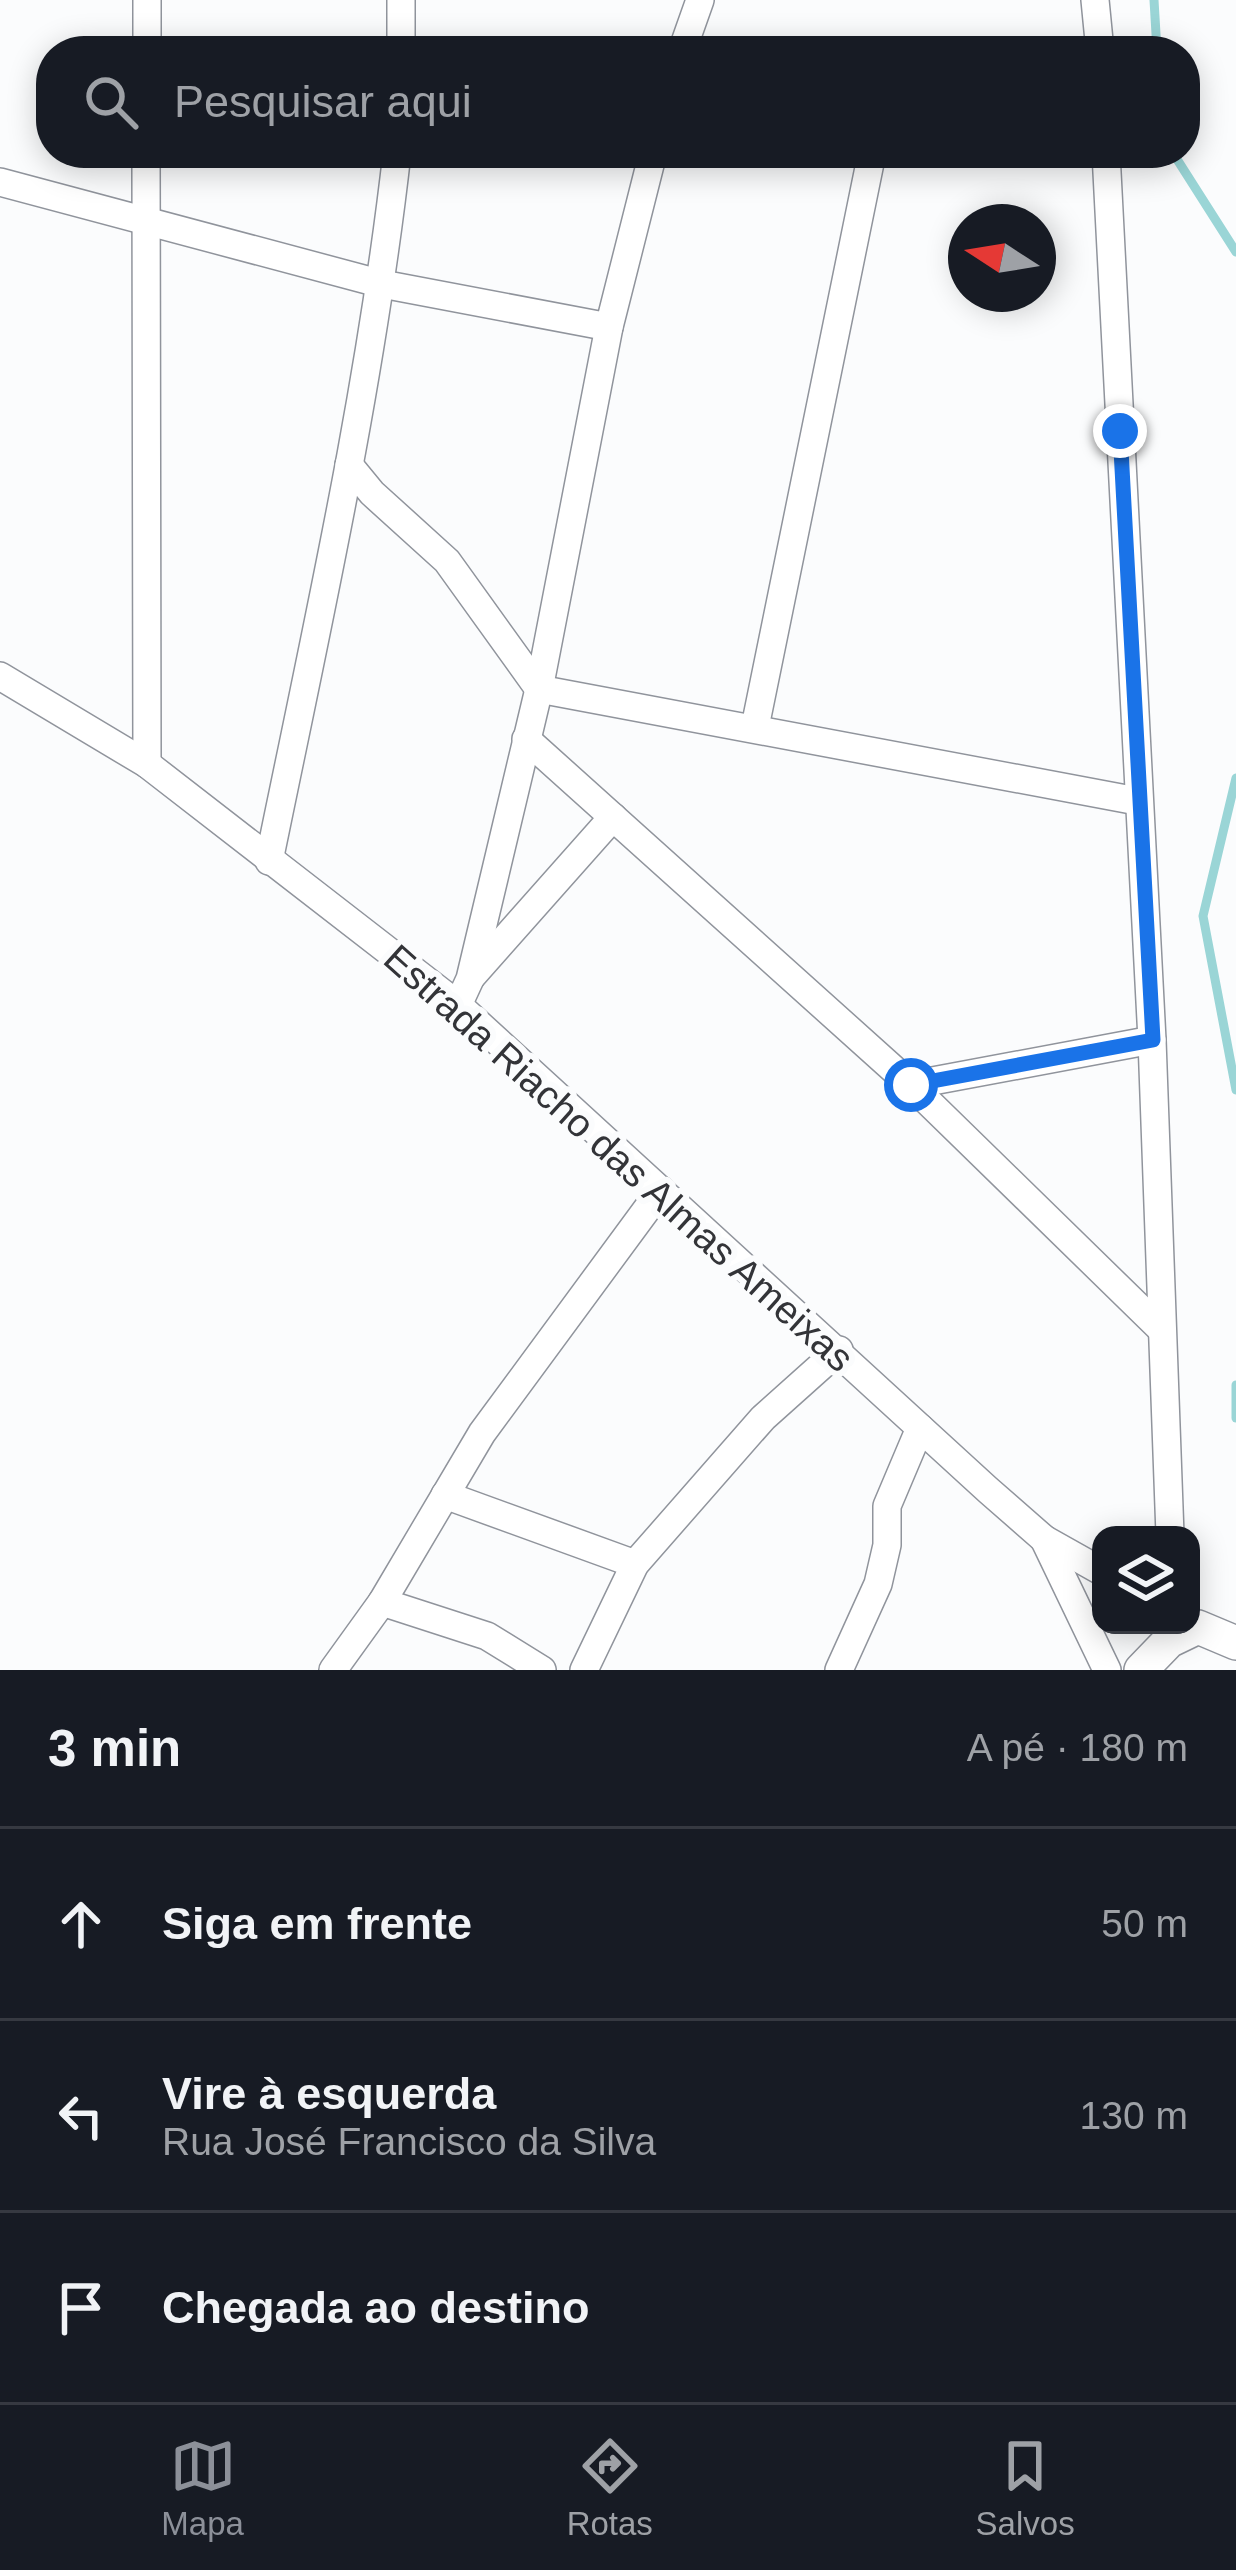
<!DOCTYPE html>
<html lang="pt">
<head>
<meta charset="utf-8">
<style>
  body { margin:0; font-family:Arial,sans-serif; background:#242831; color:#f1f3f6 }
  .controls { position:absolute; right:36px; bottom:36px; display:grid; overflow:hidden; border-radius:24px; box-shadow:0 6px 30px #0003 }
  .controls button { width:108px; height:108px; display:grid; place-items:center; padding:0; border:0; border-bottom:3px solid #363941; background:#171b24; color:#f1f3f6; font:60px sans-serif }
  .compass { position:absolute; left:948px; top:204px; width:108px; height:108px; border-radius:50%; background:#171b24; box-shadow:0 6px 30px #0003; rotate:282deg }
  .stop { position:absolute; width:36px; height:36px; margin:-27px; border:9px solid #1a73e8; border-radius:50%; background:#fff }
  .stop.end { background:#1a73e8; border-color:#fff; box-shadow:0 3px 12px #0008 }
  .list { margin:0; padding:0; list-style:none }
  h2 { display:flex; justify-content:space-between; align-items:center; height:156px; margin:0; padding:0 48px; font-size:51px }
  h2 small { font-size:39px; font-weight:400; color:#9ea1a6 }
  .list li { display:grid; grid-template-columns:78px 1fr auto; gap:36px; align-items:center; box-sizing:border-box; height:192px; padding:0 48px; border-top:3px solid #363941 }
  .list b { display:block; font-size:45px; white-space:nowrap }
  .list p { margin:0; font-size:39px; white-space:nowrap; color:#9ea1a6 }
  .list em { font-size:39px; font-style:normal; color:#9ea1a6 }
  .icon { flex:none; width:66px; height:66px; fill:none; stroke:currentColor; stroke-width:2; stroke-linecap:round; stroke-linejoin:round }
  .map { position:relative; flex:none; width:1236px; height:1670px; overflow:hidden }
  .search { position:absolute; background:#171b24; box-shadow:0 6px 30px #0003; left:36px; right:36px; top:36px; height:132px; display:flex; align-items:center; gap:30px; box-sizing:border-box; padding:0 42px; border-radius:48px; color:#9ea1a6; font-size:45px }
  .sheet { height:732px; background:#171b24 }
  nav { display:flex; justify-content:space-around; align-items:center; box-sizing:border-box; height:168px; border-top:3px solid #363941; background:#171b24; font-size:33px; color:#9ea1a6 }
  nav a { display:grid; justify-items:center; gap:6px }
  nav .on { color:#8c9099 }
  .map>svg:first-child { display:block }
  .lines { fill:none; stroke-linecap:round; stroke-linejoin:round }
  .stream { stroke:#9ad5d6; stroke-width:9 }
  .minor-casing { stroke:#90949c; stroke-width:30 }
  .tertiary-casing { stroke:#90949c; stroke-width:36 }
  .minor { stroke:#fff; stroke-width:27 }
  .tertiary { stroke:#fff; stroke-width:33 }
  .route { stroke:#1a73e8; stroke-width:15 }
  .labels { text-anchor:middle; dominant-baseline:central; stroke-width:12; stroke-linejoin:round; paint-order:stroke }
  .street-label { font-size:39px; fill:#333438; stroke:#fbfcfd }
</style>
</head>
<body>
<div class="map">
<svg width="1236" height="1670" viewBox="0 0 1236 1670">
  <rect width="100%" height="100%" fill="#fbfcfd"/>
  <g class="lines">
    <!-- stream -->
    <g class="stream">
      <path d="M1154,0L1157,51"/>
      <path d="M1173,153L1236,252"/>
      <path d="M1236,778L1203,916L1236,1090"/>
      <path d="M1236,1385V1418"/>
    </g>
    <!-- minor casing -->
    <g class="minor-casing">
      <g id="minor">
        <path d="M1095,0L1100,51"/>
        <path d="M147,51V0"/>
        <path d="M401,51V0"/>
        <path d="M682,51L700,0"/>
        <path d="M146,153L147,764"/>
        <path d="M1106,153L1152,1040L1170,1535"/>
        <path d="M0,182L382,284L609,327"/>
        <path d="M349,465L372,493L447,561L539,689L1137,801"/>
        <path d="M0,676L147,764L458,1005L988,1490L1044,1539L1101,1571"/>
        <path d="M755,727L872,153"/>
        <path d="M526,739L911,1085L1162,1330"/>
        <path d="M269,861C317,626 370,392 397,153"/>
        <path d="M472,976L613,817"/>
        <path d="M458,1005L470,979L539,689L609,327L653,153"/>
        <path d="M911,1085L1152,1040"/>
        <path d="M445,1495L635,1564"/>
        <path d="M1044,1539L1107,1670"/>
        <path d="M382,1602L487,1636L542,1670"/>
        <path d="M333,1670L382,1602L482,1433L661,1190"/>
        <path d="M584,1670L635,1564L763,1418L839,1350"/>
        <path d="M839,1670L878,1584L887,1545V1506L920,1428"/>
      </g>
    </g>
    <!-- tertiary casing -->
    <g class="tertiary-casing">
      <path id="tertiary" d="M1141,1670L1169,1641L1198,1627L1236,1643"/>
    </g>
    <!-- minor -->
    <use href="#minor" class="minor"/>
    <!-- tertiary -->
    <use href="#tertiary" class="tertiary"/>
  </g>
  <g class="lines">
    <!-- route -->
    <path class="route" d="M911,1085L1153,1040L1120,431"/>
  </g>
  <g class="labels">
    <!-- street labels -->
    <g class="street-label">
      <text transform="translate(619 1158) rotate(42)">Estrada Riacho das Almas Ameixas</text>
    </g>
  </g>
</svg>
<div class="controls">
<button><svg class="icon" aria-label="layers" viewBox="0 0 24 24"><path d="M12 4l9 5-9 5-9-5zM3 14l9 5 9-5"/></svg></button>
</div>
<svg class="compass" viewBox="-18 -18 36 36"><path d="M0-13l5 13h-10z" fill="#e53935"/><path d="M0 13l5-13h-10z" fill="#9ea1a6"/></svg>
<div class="stop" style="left:911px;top:1085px"></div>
<div class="stop end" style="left:1120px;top:431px"></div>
<div class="search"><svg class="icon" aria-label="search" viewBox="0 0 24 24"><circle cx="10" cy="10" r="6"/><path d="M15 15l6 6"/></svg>Pesquisar aqui</div>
</div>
<section class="sheet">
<h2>3 min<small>A pé · 180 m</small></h2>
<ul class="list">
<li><svg class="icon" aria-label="ahead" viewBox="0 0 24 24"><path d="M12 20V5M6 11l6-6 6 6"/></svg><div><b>Siga em frente</b></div><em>50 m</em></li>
<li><svg class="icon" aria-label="left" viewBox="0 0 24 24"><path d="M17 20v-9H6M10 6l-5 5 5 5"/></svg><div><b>Vire à esquerda</b><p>Rua José Francisco da Silva</p></div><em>130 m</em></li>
<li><svg class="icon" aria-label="arrive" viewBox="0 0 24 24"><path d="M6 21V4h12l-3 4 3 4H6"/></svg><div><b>Chegada ao destino</b></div></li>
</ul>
</section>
<nav>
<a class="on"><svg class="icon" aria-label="map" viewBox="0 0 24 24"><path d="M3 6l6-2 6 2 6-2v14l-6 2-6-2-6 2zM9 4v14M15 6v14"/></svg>Mapa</a>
<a><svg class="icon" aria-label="directions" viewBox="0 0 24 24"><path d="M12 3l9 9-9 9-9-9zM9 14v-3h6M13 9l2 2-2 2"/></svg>Rotas</a>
<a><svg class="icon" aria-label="saved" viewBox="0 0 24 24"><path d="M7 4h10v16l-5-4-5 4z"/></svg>Salvos</a>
</nav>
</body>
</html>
